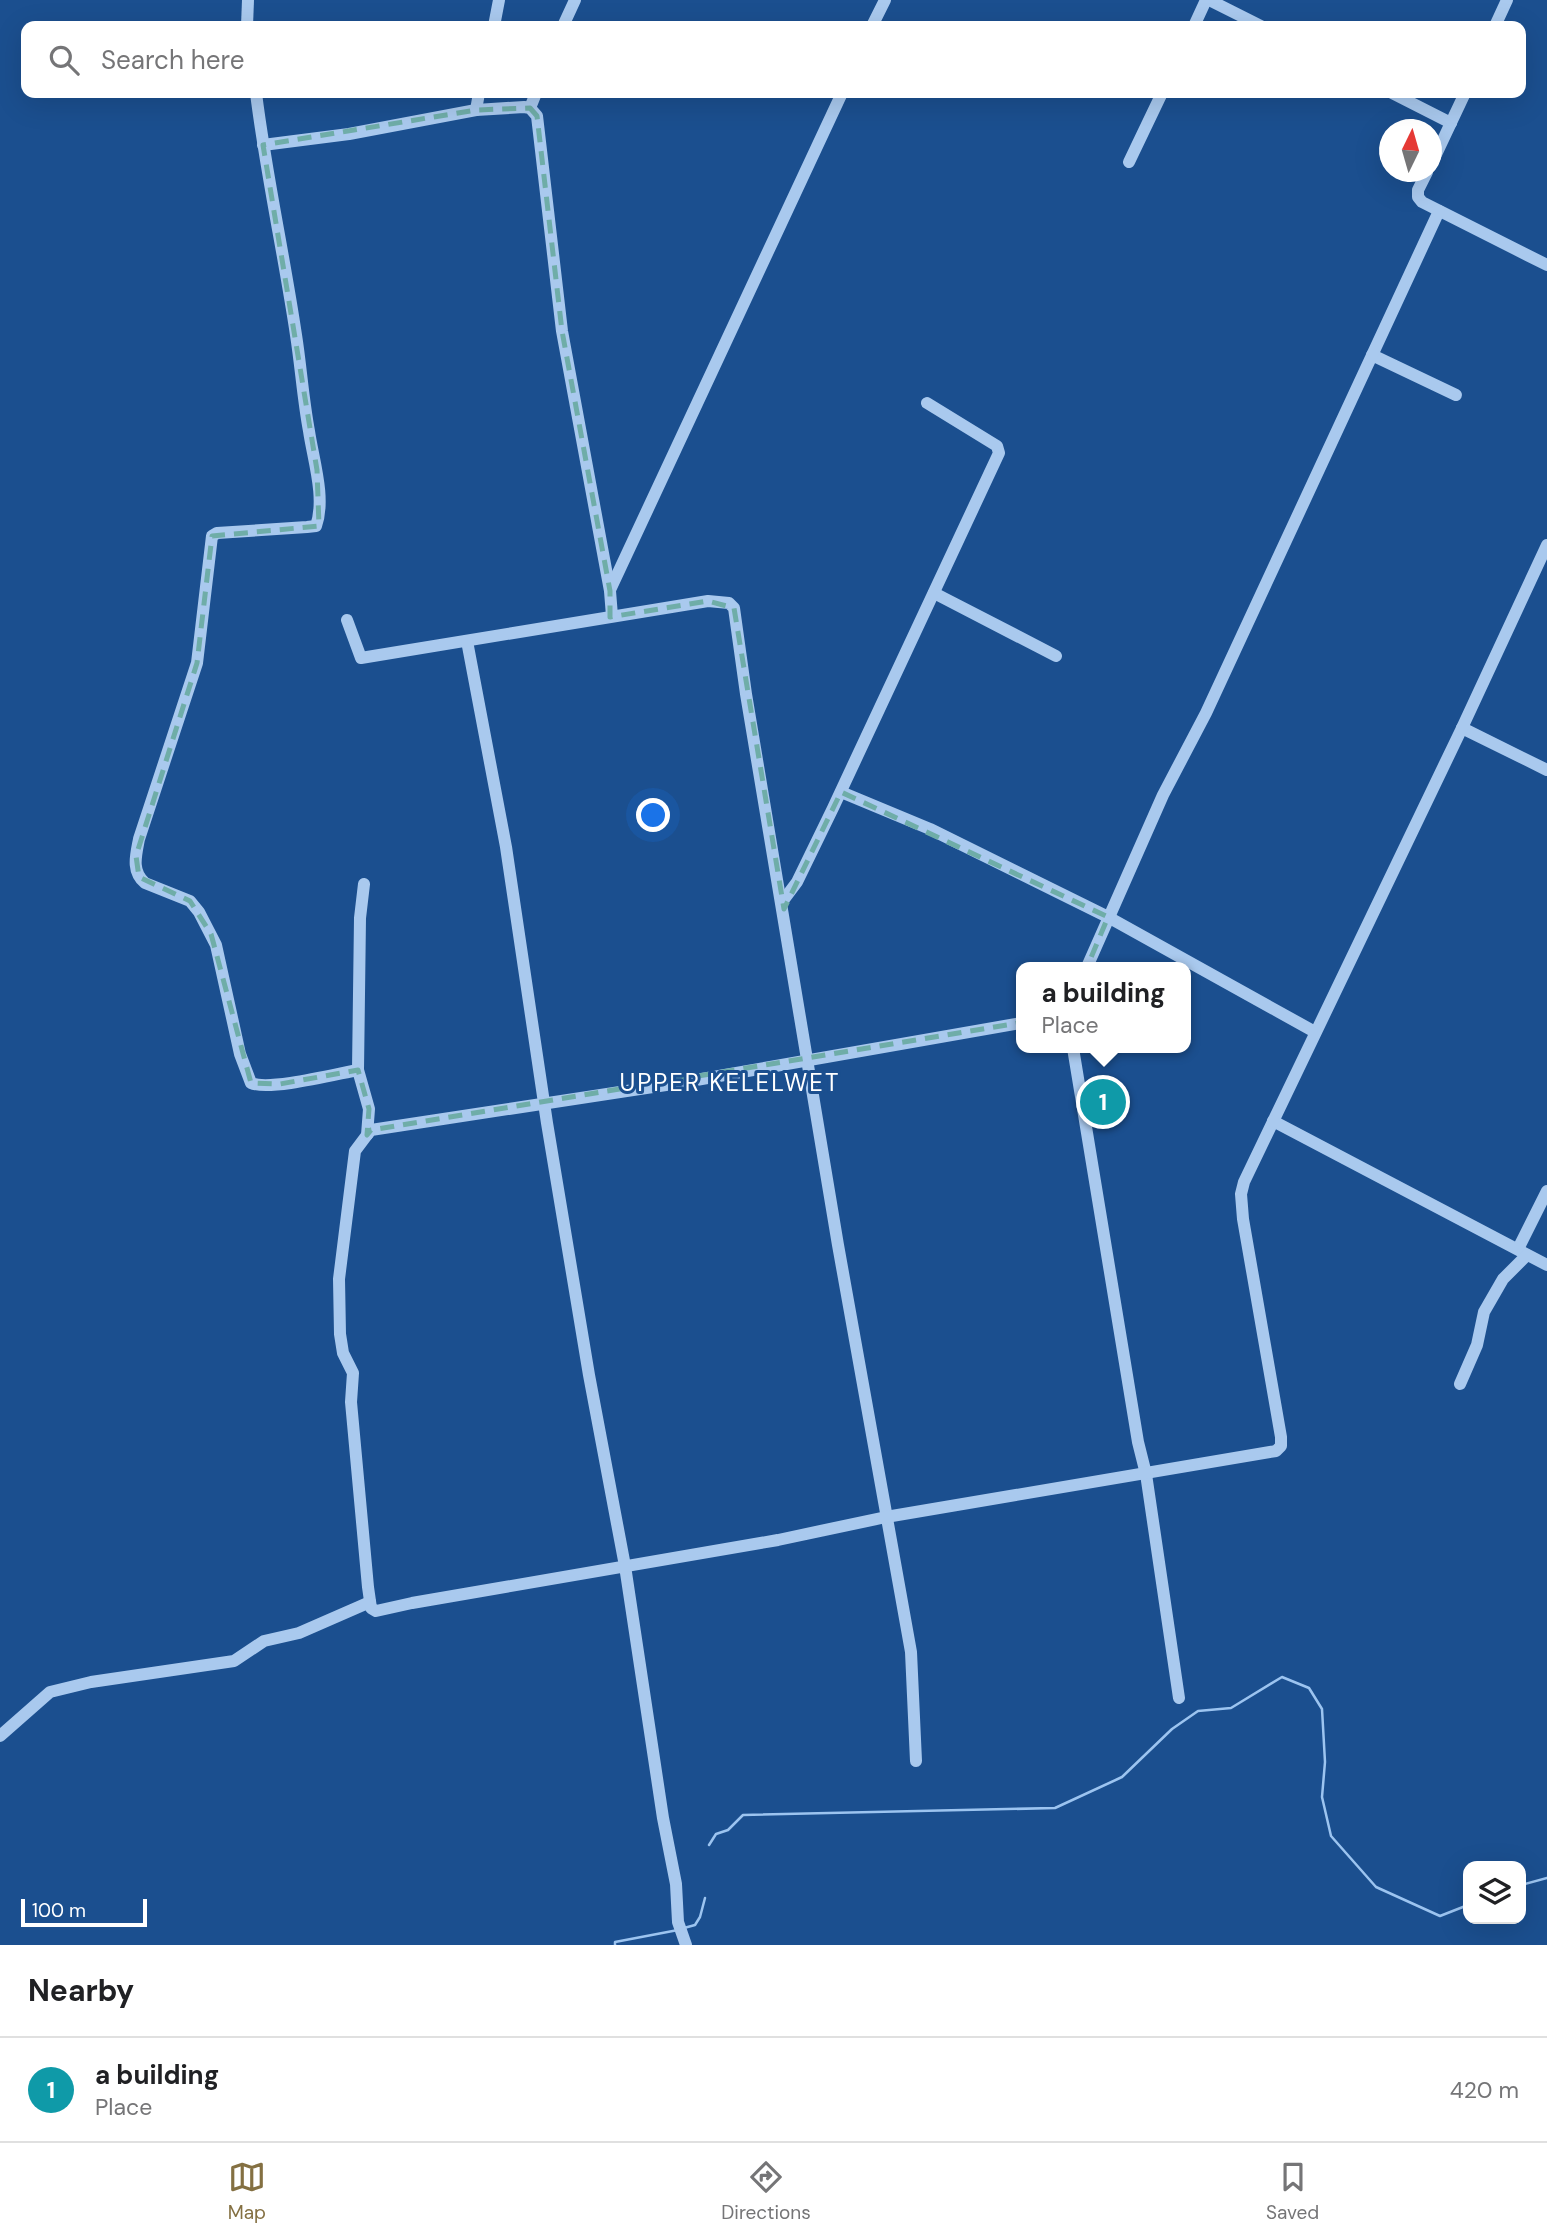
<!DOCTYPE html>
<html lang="en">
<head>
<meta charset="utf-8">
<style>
  body { margin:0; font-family:"DM Sans",sans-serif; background:#f6f6f6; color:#202124 }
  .controls { position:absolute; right:21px; bottom:21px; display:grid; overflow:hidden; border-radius:14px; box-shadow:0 7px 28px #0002 }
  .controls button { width:63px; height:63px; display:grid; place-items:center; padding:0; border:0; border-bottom:2px solid #e0e0e0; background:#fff; color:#202124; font:35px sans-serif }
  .compass { position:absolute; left:1379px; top:119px; width:63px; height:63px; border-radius:50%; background:#fff; box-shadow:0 7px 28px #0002; rotate:5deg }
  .scale { position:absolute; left:21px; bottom:18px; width:126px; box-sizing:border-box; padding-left:7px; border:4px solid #fff; border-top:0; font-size:19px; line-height:24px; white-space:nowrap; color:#fff; -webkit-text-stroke:5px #1b4f8f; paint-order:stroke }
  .you { position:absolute; left:654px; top:816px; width:24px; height:24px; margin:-18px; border:5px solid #fff; border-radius:50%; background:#1a73e8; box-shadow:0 0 0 10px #1a73e833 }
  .badge { display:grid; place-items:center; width:46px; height:46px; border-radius:50%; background:#847042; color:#fff; font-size:23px; font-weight:700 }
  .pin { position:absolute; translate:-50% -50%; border:4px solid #fff; box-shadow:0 2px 7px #0006 }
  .popup { position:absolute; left:1016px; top:962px; width:175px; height:91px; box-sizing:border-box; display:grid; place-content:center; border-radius:14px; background:#fff; filter:drop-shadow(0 2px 5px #0005); font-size:23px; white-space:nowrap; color:#757577 }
  .popup b { font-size:26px; color:#202124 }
  .popup::after { content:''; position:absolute; left:50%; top:100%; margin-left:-14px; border:14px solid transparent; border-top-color:#fff }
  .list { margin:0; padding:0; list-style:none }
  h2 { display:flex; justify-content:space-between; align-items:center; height:91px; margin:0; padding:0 28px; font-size:30px }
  h2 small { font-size:23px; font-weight:400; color:#757577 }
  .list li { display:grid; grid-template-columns:46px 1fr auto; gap:21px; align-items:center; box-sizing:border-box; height:105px; padding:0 28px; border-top:2px solid #e0e0e0 }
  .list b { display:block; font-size:26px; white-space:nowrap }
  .list p { margin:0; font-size:23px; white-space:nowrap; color:#757577 }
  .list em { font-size:23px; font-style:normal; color:#757577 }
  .icon { flex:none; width:38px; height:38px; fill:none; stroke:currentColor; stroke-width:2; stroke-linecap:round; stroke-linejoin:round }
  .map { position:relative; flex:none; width:1547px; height:1945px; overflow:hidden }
  .search { position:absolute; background:#fff; box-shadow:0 7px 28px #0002; left:21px; right:21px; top:21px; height:77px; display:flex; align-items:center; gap:18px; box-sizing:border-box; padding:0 24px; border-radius:14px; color:#757577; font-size:26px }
  .sheet { height:196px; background:#fff }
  nav { display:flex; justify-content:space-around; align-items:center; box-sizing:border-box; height:98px; border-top:2px solid #e0e0e0; background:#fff; font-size:19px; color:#757577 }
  nav a { display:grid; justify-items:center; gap:4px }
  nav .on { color:#847042 }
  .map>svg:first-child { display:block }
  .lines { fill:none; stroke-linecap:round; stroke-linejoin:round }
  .stream { stroke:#9cc4f0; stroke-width:2.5 }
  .minor { stroke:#a9c9ee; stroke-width:12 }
  .marked { fill:none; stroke:#6fada8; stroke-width:5; stroke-dasharray:14 9; stroke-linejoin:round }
  .labels { text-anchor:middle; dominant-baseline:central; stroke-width:6; stroke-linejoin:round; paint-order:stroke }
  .quarter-label { font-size:24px; letter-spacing:2px; fill:#fff; stroke:#1b4f8f }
</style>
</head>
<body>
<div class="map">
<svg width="1547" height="1945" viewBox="0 0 1547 1945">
  <rect width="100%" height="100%" fill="#1b4f8f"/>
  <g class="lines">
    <!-- stream -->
    <g class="stream">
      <path d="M709,1845L716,1834L728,1830L743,1815L1055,1808L1122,1777L1172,1729L1198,1711L1231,1708L1282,1677L1309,1688L1322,1709L1325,1762L1322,1797L1331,1836L1376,1887L1440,1916L1468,1905"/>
      <path d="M1521,1885L1547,1878"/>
      <path d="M684,1928L695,1925L700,1917L705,1898"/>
      <path d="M615,1945V1942L678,1930"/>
    </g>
    <!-- minor -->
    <g class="minor">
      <path d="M1209,0L1261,26"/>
      <path d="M247,26L248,0"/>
      <path d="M494,26L499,0"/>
      <path d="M563,26L575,0"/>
      <path d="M872,26L885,0"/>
      <path d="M1194,26L1206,0"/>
      <path d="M1495,26L1507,0"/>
      <path d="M256,93C266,174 284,254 296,335C301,367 303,399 309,431C313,459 326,498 316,526L307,527L217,533L212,536L197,663L139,839C136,855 131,871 145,883L190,901L199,912L216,945L240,1054L251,1083C269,1091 336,1074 358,1070L360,918L364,884"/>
      <path d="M1392,93L1451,123"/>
      <path d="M530,108L536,93"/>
      <path d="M476,110L479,93"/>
      <path d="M263,145L349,134L476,110L524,107L530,108L537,116L562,331L610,591L612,616"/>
      <path d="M1129,162L1162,93"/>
      <path d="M1432,163L1465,93"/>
      <path d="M1427,172L1418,190V197L1422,202L1547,265"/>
      <path d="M1372,355L1456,395"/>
      <path d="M610,590L842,93"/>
      <path d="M934,593L1056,656"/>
      <path d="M347,620L361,658L708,601L729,603L734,608L746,694L838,1245L911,1652L916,1761"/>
      <path d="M467,641L506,847L547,1123L589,1375L625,1566L663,1818L676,1884L678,1922L686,1945"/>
      <path d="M1462,728L1547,770"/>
      <path d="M841,792L930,829L1108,917L1315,1032"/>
      <path d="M782,902L797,882L833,808L999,453L997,446L927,403"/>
      <path d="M1087,967L1163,795L1206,713L1439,211"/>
      <path d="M1073,1048L1138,1442L1146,1474L1179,1698"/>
      <path d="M358,1070L369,1109L367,1135L355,1151L339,1279L340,1334L343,1353L353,1373L351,1402L368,1587L371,1608L376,1611L412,1603L778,1540L886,1517L1276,1451L1281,1446V1437L1243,1219L1241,1194L1244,1182L1462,728L1547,545"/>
      <path d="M1273,1121L1547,1265"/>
      <path d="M367,1135L371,1130L679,1083L1021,1023"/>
      <path d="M1518,1249L1547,1191"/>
      <path d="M1460,1384L1477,1345L1484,1312L1503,1279L1527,1255"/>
      <path d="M0,1736L50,1692L91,1682L234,1661L264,1641L299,1633L370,1602"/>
    </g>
  </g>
  <!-- marked area -->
  <path class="marked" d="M530,108L537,116L562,331L610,591V617L708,601L734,608L784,909L841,792L1108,917L1067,1015L371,1130L367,1135L369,1109L358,1070L280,1084L251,1083L211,934L190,901L139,877L136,856L197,663L212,536L319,526L317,470L263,145L476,110Z"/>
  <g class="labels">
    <!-- quarter labels -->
    <g class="quarter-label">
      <text x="730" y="1082">UPPER KELELWET</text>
    </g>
  </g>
</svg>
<div class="controls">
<button><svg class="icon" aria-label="layers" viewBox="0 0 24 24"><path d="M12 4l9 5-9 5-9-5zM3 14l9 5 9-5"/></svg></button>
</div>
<svg class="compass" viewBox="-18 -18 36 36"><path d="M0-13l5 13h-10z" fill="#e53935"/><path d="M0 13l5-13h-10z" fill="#757577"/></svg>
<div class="scale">100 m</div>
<div class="you"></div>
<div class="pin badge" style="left:1103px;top:1102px;background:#0f9aa8">1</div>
<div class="popup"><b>a building</b>Place</div>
<div class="search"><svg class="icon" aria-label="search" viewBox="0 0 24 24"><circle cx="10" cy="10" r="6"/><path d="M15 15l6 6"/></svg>Search here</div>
</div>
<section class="sheet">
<h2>Nearby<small></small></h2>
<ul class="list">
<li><span class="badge" style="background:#0f9aa8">1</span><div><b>a building</b><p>Place</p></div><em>420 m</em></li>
</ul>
</section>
<nav>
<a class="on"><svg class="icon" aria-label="map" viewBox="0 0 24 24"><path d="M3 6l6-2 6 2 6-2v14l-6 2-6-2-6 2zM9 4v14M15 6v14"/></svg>Map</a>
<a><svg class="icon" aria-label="directions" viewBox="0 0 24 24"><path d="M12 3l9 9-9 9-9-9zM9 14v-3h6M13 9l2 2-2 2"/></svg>Directions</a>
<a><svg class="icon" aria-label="saved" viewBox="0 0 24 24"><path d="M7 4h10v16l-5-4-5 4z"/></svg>Saved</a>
</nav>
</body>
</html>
